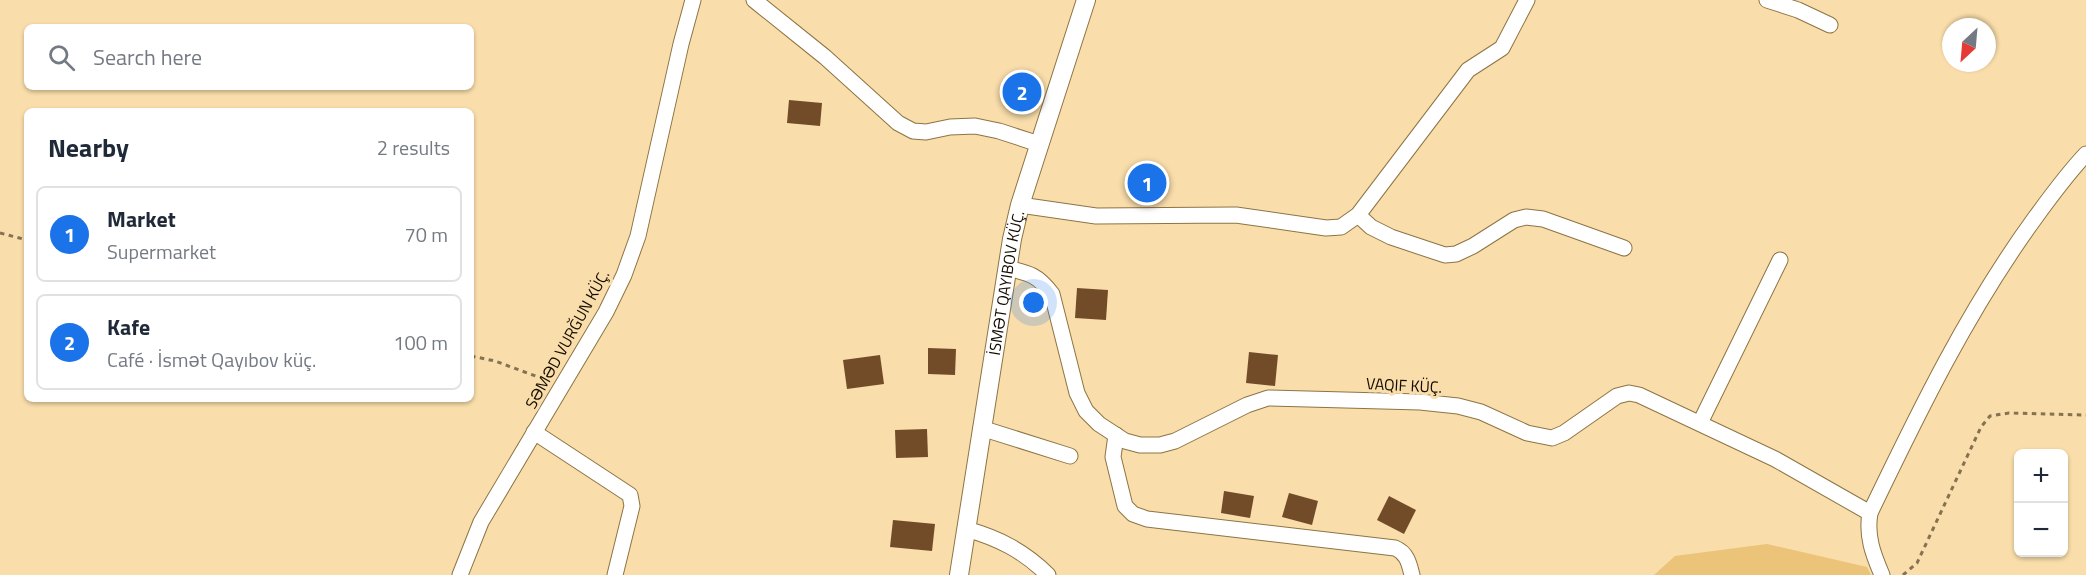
<!DOCTYPE html>
<html lang="en">
<head>
<meta charset="utf-8">
<style>
  body { margin:0; font-family:"Titillium Web",sans-serif; background:#f2f2f3; color:#1f2937 }
  .controls { position:absolute; right:18px; bottom:18px; display:grid; overflow:hidden; border-radius:9px; box-shadow:0 2px 4px #0004 }
  .controls button { width:54px; height:54px; display:grid; place-items:center; padding:0; border:0; border-bottom:2px solid #e0e1e3; background:#fff; color:#1f2937; font:30px sans-serif }
  .compass { position:absolute; left:1942px; top:18px; width:54px; height:54px; border-radius:50%; background:#fff; box-shadow:0 2px 4px #0004; rotate:206deg }
  .you { position:absolute; left:1034px; top:303px; width:21px; height:21px; margin:-15px; border:4px solid #fff; border-radius:50%; background:#1a73e8; box-shadow:0 0 0 9px #1a73e833 }
  .badge { display:grid; place-items:center; width:39px; height:39px; border-radius:50%; background:#1a73e8; color:#fff; font-size:20px; font-weight:700 }
  .pin { position:absolute; translate:-50% -50%; border:3px solid #fff; box-shadow:0 2px 6px #0006 }
  .list { margin:0; padding:0; list-style:none }
  h2 { display:flex; justify-content:space-between; align-items:center; height:78px; margin:0; padding:0 24px; font-size:26px }
  h2 small { font-size:20px; font-weight:400; color:#747a83 }
  .list li { display:grid; grid-template-columns:39px 1fr auto; gap:18px; align-items:center; box-sizing:border-box; height:96px; margin:0 12px 12px; padding:0 12px; border:2px solid #e0e1e3; border-radius:9px }
  .list b { display:block; font-size:22px; white-space:nowrap }
  .list p { margin:0; font-size:20px; white-space:nowrap; color:#747a83 }
  .list em { font-size:20px; font-style:normal; color:#747a83 }
  .icon { flex:none; width:33px; height:33px; fill:none; stroke:currentColor; stroke-width:2; stroke-linecap:round; stroke-linejoin:round }
  .map { position:relative; flex:none; width:2086px; height:575px; overflow:hidden }
  .search { position:absolute; background:#fff; box-shadow:0 2px 4px #0004; left:24px; top:24px; width:450px; height:66px; display:flex; align-items:center; gap:15px; box-sizing:border-box; padding:0 21px; border-radius:9px; color:#747a83; font-size:22px }
  .panel { position:absolute; background:#fff; box-shadow:0 2px 4px #0004; left:24px; top:108px; width:450px; height:294px; border-radius:9px }
  .map>svg:first-child { display:block }
  .green { fill:#ebc379 }
  .building { fill:#724c28 }
  .lines { fill:none; stroke-linecap:round; stroke-linejoin:round }
  .minor-casing { stroke:#8d7444; stroke-width:17 }
  .tertiary-casing { stroke:#8d7444; stroke-width:20 }
  .path { stroke:#847253; stroke-width:3; stroke-dasharray:4.5 4.5; stroke-linecap:butt }
  .minor { stroke:#fff; stroke-width:15 }
  .tertiary { stroke:#fff; stroke-width:18 }
  .labels { text-anchor:middle; dominant-baseline:central; stroke-width:6; stroke-linejoin:round; paint-order:stroke }
  .street-label { font-size:16px; fill:#150c00; stroke:#f9ddaa }
</style>
</head>
<body>
<div class="map">
<svg width="2086" height="575" viewBox="0 0 2086 575">
  <rect width="100%" height="100%" fill="#f9ddaa"/>
  <!-- green -->
  <path class="green" d="M1767,544L1867,567L1871,575H1654L1675,556Z"/>
  <!-- building -->
  <g class="building">
    <path d="M789,100L822,103L820,126L787,123Z"/>
    <path d="M1077,288L1108,290L1106,320L1075,318Z"/>
    <path d="M928,348L956,349L955,375L928,374Z"/>
    <path d="M1249,352L1278,355L1275,386L1246,383Z"/>
    <path d="M880,355L884,384L847,389L843,360Z"/>
    <path d="M927,429L928,457L896,458L895,430Z"/>
    <path d="M1224,491L1254,496L1250,518L1221,513Z"/>
    <path d="M1289,493L1318,501L1312,525L1282,517Z"/>
    <path d="M1389,496L1416,510L1404,534L1377,520Z"/>
    <path d="M893,520L935,524L932,551L890,547Z"/>
  </g>
  <g class="lines">
    <!-- minor casing -->
    <g class="minor-casing">
      <g id="minor">
        <path d="M754,0L825,57L898,123L913,131L926,132L950,127L975,126L999,131L1039,144"/>
        <path d="M1767,0L1798,10L1830,25"/>
        <path d="M1020,205L1096,216L1236,215L1326,228L1341,227L1358,215L1468,70L1502,48L1527,0"/>
        <path d="M1358,215L1371,227L1391,237L1445,255L1456,254L1473,246L1514,220L1526,217L1543,219L1624,248"/>
        <path d="M1007,268C1029,273 1038,275 1052,294L1077,393L1086,411L1099,424L1125,441L1140,445H1160L1175,441L1247,405L1268,398L1420,402L1458,406L1481,412L1527,433L1552,438L1564,433L1617,396L1629,393L1639,395L1775,459L1870,513"/>
        <path d="M1700,423L1780,260"/>
        <path d="M981,428L1070,456"/>
        <path d="M534,432L630,495L632,506L615,575"/>
        <path d="M1116,435L1113,457L1125,506L1133,514L1147,519L1395,548C1407,553 1409,563 1412,575"/>
        <path d="M966,529C998,538 1024,551 1048,575"/>
        <path d="M460,575L481,522L606,312L624,275L638,236L681,44L693,0"/>
        <path d="M1882,575C1873,554 1866,536 1870,513C1919,411 1968,310 2035,218C2051,196 2067,174 2086,154"/>
      </g>
    </g>
    <!-- tertiary casing -->
    <g class="tertiary-casing">
      <g id="tertiary">
        <path id="s1" d="M959,575L1012,239L1020,205L1086,0"/>
      </g>
    </g>
    <!-- path -->
    <g class="path">
      <path d="M0,233L27,240"/>
      <path d="M471,356L495,361L549,381"/>
      <path d="M1903,575L1917,563L1981,427L1990,416L2009,413L2086,415"/>
    </g>
    <!-- minor -->
    <use href="#minor" class="minor"/>
    <!-- tertiary -->
    <use href="#tertiary" class="tertiary"/>
  </g>
  <g class="labels">
    <!-- street labels -->
    <g class="street-label">
      <text stroke="none"><textPath href="#s1" startOffset="296">İSMƏT QAYIBOV KÜÇ.</textPath></text>
      <text transform="translate(567 339) rotate(-61)">SƏMƏD VURĞUN KÜÇ.</text>
      <text transform="translate(1404 385) rotate(3)">VAQIF KÜÇ.</text>
    </g>
  </g>
</svg>
<div class="controls">
<button>+</button>
<button>−</button>
</div>
<svg class="compass" viewBox="-18 -18 36 36"><path d="M0-13l5 13h-10z" fill="#e53935"/><path d="M0 13l5-13h-10z" fill="#747a83"/></svg>
<div class="you"></div>
<div class="pin badge" style="left:1147px;top:183px">1</div>
<div class="pin badge" style="left:1022px;top:92px">2</div>
<div class="search"><svg class="icon" aria-label="search" viewBox="0 0 24 24"><circle cx="10" cy="10" r="6"/><path d="M15 15l6 6"/></svg>Search here</div>
<section class="panel">
<h2>Nearby<small>2 results</small></h2>
<ul class="list">
<li><span class="badge">1</span><div><b>Market</b><p>Supermarket</p></div><em>70 m</em></li>
<li><span class="badge">2</span><div><b>Kafe</b><p>Café · İsmət Qayıbov küç.</p></div><em>100 m</em></li>
</ul>
</section>
</div>
</body>
</html>
